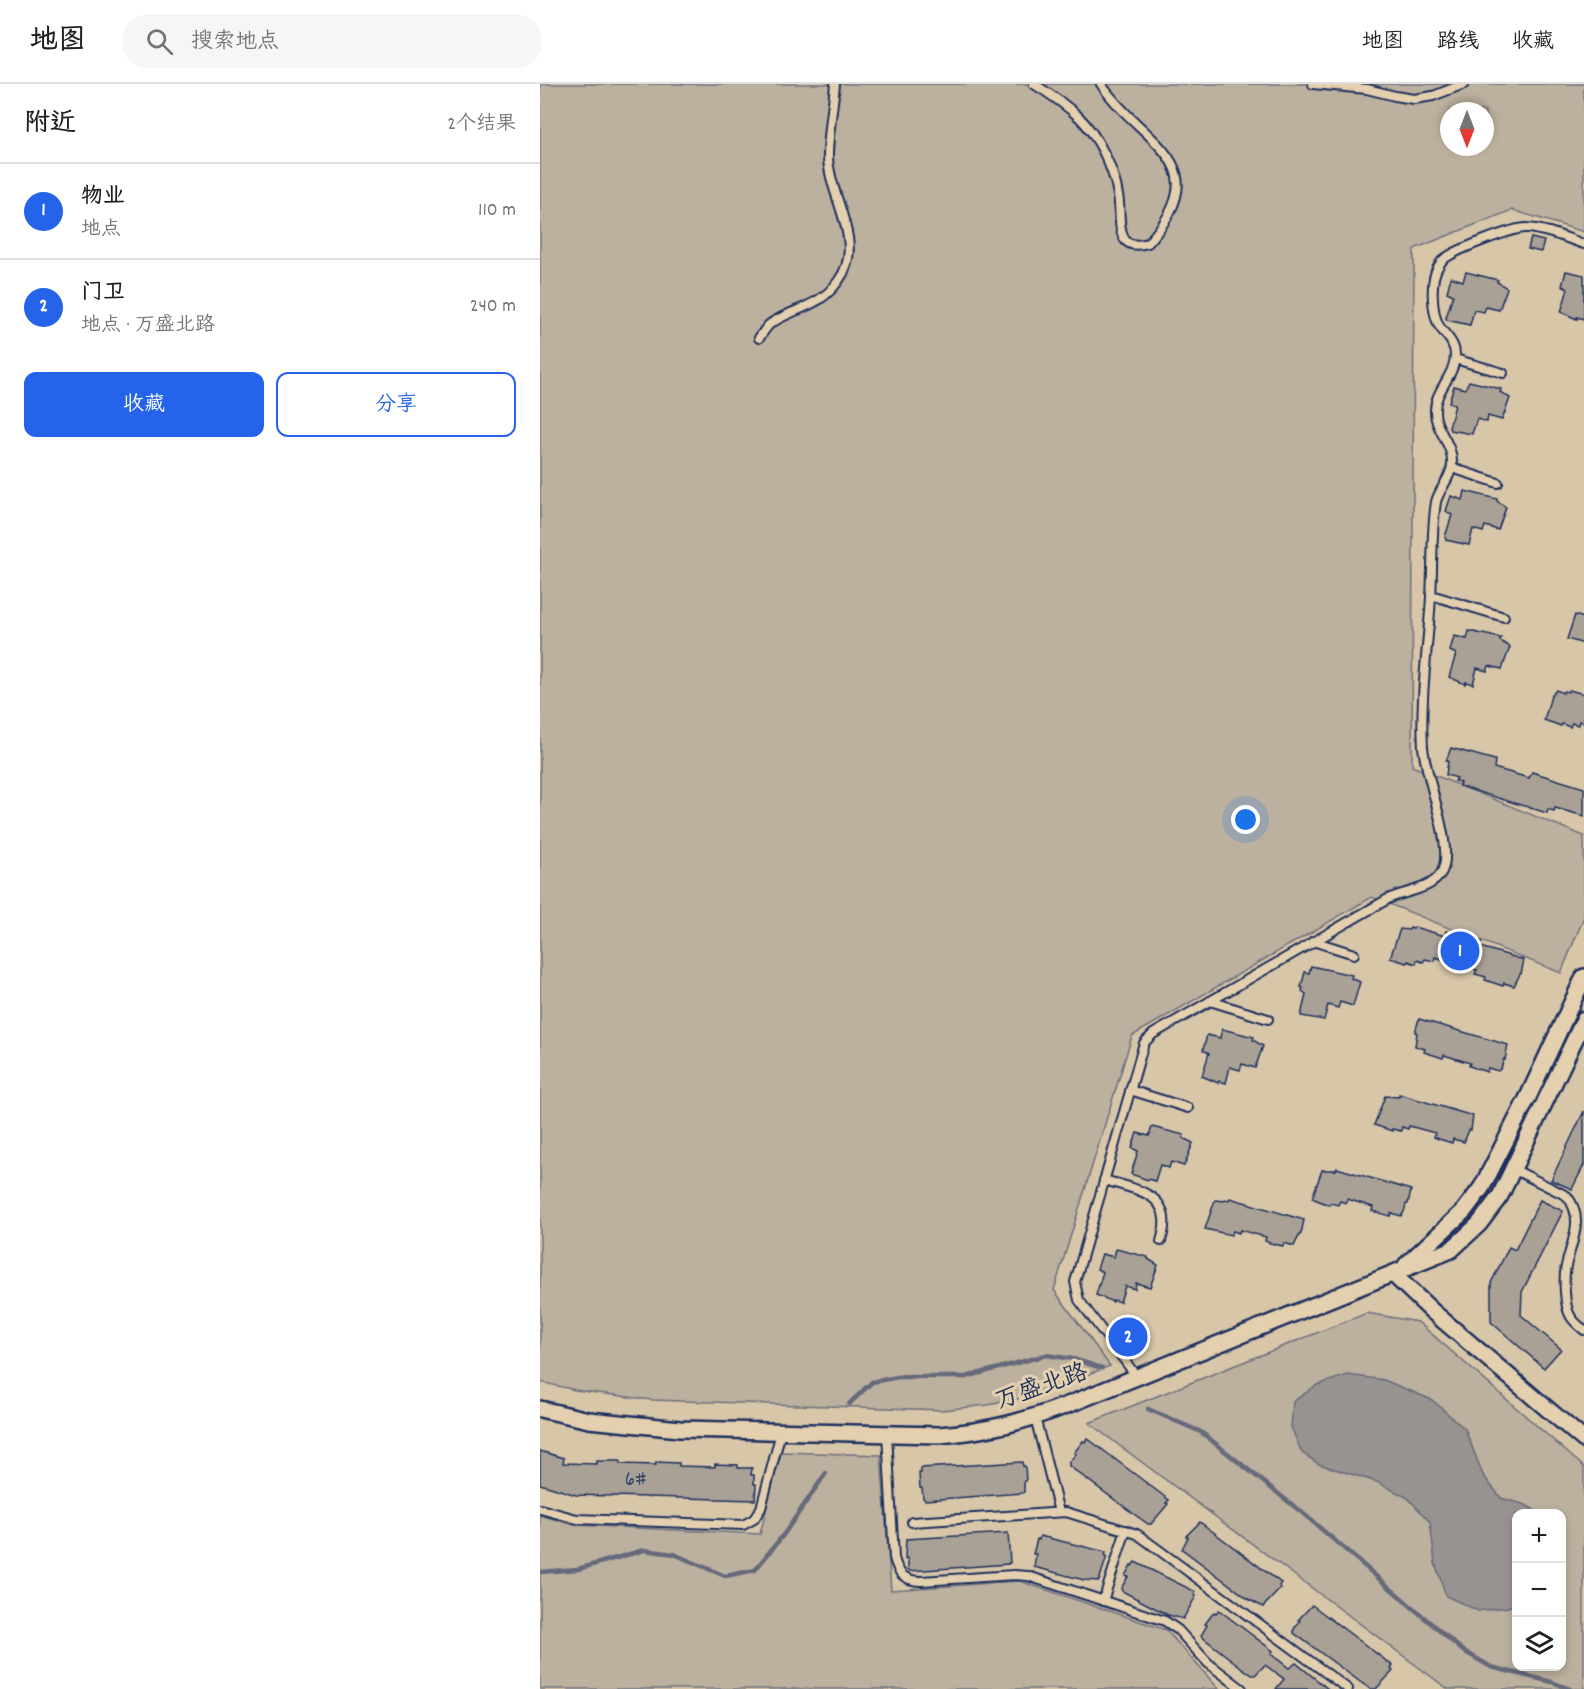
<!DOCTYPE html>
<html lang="zh">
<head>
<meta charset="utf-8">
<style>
  body { margin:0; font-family:Dekko,"LXGW WenKai TC",sans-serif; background:#f6f6f6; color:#202124 }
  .controls { position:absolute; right:18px; bottom:18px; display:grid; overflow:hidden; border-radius:12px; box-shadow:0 3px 9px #0003 }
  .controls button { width:54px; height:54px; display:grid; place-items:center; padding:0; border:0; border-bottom:2px solid #e0e0e0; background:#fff; color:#202124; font:30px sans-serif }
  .compass { position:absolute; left:900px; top:18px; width:54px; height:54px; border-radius:50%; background:#fff; box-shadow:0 3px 9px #0003; rotate:180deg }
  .you { position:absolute; left:706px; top:736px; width:21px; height:21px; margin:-15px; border:4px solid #fff; border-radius:50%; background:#1a73e8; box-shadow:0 0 0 9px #1a73e833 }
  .badge { display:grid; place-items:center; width:39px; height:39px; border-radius:50%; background:#2563eb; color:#fff; font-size:20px; font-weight:700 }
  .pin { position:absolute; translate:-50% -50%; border:3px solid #fff; box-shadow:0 2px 6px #0006 }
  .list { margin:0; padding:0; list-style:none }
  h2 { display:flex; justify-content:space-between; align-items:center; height:78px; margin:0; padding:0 24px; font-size:26px }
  h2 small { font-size:20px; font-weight:400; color:#757577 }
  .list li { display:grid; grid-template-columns:39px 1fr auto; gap:18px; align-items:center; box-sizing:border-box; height:96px; padding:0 24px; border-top:2px solid #e0e0e0 }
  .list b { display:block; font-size:22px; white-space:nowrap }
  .list p { margin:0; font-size:20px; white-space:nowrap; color:#757577 }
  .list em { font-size:20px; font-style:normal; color:#757577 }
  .actions { display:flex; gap:12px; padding:18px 24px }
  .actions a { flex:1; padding:14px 0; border:2px solid #2563eb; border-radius:12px; text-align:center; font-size:21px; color:#2563eb }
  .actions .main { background:#2563eb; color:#fff }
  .icon { flex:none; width:33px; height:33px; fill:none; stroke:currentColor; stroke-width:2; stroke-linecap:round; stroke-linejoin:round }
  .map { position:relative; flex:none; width:1044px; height:1605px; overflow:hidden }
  header { display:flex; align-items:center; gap:36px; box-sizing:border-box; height:84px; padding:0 30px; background:#fff; border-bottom:2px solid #e0e0e0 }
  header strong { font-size:28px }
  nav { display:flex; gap:33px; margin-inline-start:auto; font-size:21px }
  .search { width:420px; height:54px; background:#f6f6f6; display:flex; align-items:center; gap:15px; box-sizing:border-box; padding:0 21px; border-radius:33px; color:#757577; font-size:22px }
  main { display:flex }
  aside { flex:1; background:#fff }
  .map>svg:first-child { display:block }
  .green { fill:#bcb09e; stroke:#6c707e; stroke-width:1.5; fill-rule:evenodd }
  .water { fill:#989390; stroke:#666b7c; stroke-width:1.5 }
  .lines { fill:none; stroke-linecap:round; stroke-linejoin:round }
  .stream { stroke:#666b7c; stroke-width:4.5 }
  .building { fill:#a9a196; stroke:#1b2f5e; stroke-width:1.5 }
  .service-casing { stroke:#1b2f5e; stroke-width:12 }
  .minor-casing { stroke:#1b2f5e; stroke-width:20 }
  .service { stroke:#e4d0ae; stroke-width:8 }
  .minor { stroke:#e4d0ae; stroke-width:15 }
  .labels { text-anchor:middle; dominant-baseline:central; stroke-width:6; stroke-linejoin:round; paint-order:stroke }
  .number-label { font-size:21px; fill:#3e4c6c }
  .street-label { font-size:24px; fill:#1b2f5e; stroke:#e4d0ae }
</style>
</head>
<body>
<header>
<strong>地图</strong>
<div class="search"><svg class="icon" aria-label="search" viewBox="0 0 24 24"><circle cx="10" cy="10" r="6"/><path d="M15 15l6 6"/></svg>搜索地点</div>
<nav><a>地图</a><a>路线</a><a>收藏</a></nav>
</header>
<main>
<aside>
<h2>附近<small>2个结果</small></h2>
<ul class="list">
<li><span class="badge">1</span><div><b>物业</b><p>地点</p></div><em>110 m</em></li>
<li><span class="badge">2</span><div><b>门卫</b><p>地点 · 万盛北路</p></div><em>240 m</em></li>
</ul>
<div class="actions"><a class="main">收藏</a><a>分享</a></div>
</aside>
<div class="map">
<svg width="1044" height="1605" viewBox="0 0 1044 1605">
  <rect width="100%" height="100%" fill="#d8c6a9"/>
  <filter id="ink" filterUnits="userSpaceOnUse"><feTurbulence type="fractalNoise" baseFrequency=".0167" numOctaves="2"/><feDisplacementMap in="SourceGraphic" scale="12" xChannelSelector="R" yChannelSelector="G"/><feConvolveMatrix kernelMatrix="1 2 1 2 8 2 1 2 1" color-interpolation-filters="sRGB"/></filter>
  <g filter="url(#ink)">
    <!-- green -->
    <g class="green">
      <path d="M0,0H1044V148L972,126L874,165L872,682L1044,752V833L1021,889L832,813L592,952L514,1206L570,1282L492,1312L448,1321L402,1326L112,1316L35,1306L0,1298ZM909,27H945V63H909Z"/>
      <path d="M827,1229L878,1238L1044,1383V1605H908L549,1339ZM976,1430H1022V1582H976Z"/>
      <path d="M241,1368L341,1371L351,1506L480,1497L626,1546L679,1605H0V1431L34,1441L220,1450Z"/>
    </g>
    <!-- water -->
    <path class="water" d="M808,1291L844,1296L892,1316L925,1345L943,1391L961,1414L986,1421L999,1429L976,1430V1519L968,1523L938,1527L906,1512L895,1479L890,1438L868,1414L837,1398L779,1380L762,1369L751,1343L753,1318L777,1301Z"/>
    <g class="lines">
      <!-- stream -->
      <g class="stream">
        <path d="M309,1320L332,1298L358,1293H426L506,1271L533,1275L562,1284"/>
        <path d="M608,1325L661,1348L765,1431L922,1566L951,1583L1012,1598L1030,1605"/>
        <path d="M0,1488L38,1485L104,1466L134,1470L185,1492L215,1486L244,1450L286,1389"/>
      </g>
    </g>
    <!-- building -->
    <g class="building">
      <path d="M991,154L1004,157L1001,168L988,165Z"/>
      <path d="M1026,187L1044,191V235L1037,233V235L1021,228L1028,205L1022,202Z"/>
      <path d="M926,188L958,196L957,198L967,204L959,226L946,223L944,228L934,226L930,241L907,236L906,234L913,211L907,208L911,193L923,197Z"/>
      <path d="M929,297L961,305L960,308L970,314L962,336L948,332L947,338L937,335L932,350L910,346L909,344L915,321L909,318L914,302L925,305Z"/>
      <path d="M925,407L957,415V417L966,423L958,446L945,442L943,448L933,445L929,461L906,456L905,453L912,431L906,427L911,412L923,416Z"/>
      <path d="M1035,531L1044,534V560L1027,555Z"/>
      <path d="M929,547L961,554L960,557L970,563L962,585L949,582L947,587L937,584L933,600L926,598L925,600L909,593L916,570L910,567L914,552L927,555Z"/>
      <path d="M1016,606L1023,609L1024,607L1028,608L1029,606L1044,610V639L1039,637L1038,641L1032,639L1030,643L1022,640L1021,642L1004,636L1011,612Z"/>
      <path d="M911,664L955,676L954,684L989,694L992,688L1044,704V732L1015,724L1014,727L1008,725L1007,729L919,702L920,698L915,697L917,694L906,691L908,677H906Z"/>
      <path d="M874,843L905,852L906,847L941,857L940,863L984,876L981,890H980L974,902L964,899L963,902L945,896L946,893L935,890L937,886L895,873L894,877L885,875L883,878L877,876L876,880L868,877L867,879L850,874L860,845L869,846L870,844L873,845Z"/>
      <path d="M771,882L812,891L811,894L820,898L813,922L800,918L798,924L788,921L784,936L761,932L766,910L762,907L763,904L761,903L765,888L769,889Z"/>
      <path d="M879,935L968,961L965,976L964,975L961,984L958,987L948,984L947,988L929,982L930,979L904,971L903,974L884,968L885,965L875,962L877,949L875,948Z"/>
      <path d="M682,945L714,953L713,956L723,962L715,984L702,980L700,986L690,983L686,999L679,997L678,999L662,992L669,969L663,966L667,951L680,954Z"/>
      <path d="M859,1010L933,1032L931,1046H929L924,1058L913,1055L912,1059L899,1055L894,1053L895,1049L869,1042L868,1045L862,1043L861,1047L852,1045V1047L834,1041L845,1012L859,1013Z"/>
      <path d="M1044,1027V1081L1032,1105L1011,1096Z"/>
      <path d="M612,1043L644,1051L643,1054L653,1059L644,1082L631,1078L629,1084L620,1081L615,1097L608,1095V1096L591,1090L598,1067L592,1064L597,1049L609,1052Z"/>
      <path d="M797,1084L871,1106L868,1120H866L864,1128L861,1132L851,1129L850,1132L832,1127L833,1123L807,1115L806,1119L800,1117L798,1121L790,1119L789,1121L772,1114L782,1086H796Z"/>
      <path d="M690,1114L764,1136L761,1150H760L754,1162L744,1159L743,1162L730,1159L725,1157L726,1153L700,1146L699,1149L693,1147L691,1151L665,1145L675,1116L684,1117L685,1115L689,1116Z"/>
      <path d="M1000,1116L1023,1127L982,1208L981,1231L1021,1265L1004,1284L951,1238V1199L969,1163L975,1166Z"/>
      <path d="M576,1165L608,1173V1175L618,1181L610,1203L596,1199L595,1205L585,1202L580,1218L573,1216V1218L556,1211L563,1188L557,1185L562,1170L574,1173Z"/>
      <path d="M547,1354L629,1416L626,1419L628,1420L611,1440H608L598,1433L529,1382V1378L536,1370L534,1369L543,1357L545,1358Z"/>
      <path d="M0,1367L24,1374L23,1379L57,1380V1377H80V1380L116,1381V1378L139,1379V1382L175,1383V1380L198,1381V1384H212L211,1391H214V1400H216L215,1416L36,1411L0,1400Z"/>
      <path d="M482,1378L483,1382H485L486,1397H484V1408L483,1409L385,1416L383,1414L382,1404H380L379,1389H381V1384Z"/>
      <path d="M660,1438L741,1499L739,1502L741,1504L723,1523L710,1516L642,1465L648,1453L646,1452Z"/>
      <path d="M468,1449L470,1479H468V1480L370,1487L368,1485V1474L365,1475L366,1455Z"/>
      <path d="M500,1452L566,1468L565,1472H567L559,1497L544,1496L494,1483L496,1470H493L497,1455L499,1456Z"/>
      <path d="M595,1478L656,1508L654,1511L656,1512L643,1535L628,1531L582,1507L581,1504L588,1493L585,1492L591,1481L592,1482Z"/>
      <path d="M772,1521L853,1582L851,1585L853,1587L836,1605H831L823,1600L754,1549V1545L760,1537L758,1536Z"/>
      <path d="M679,1526L733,1567L731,1570L749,1584L756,1579L788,1605H736L744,1595L725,1581L715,1591H712L702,1584L661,1552L667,1541L665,1540L674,1528L676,1529Z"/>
    </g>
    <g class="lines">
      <!-- service casing -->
      <g class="service-casing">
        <g id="service">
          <path d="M494,0C510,10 525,20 539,33C558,52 574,85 578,111C581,124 577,147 586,157C592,163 601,161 608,159C681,77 602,61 561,0"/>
          <path d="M773,0L827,5L855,12L874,15L893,12L924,0"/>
          <path d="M219,254C223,249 226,243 230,240C255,223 280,224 299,196C326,159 289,113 288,73C288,49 293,24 295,0"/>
          <path d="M915,275L963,289"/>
          <path d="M912,384L958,399"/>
          <path d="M891,511L964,533"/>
          <path d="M773,857L814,870"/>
          <path d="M670,917L728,935"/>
          <path d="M590,1006L648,1024"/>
          <path d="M973,1085L1027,1112C1044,1134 1033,1154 1027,1178C1023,1191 1024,1223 1031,1233C1034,1238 1039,1242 1044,1246"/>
          <path d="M564,1096C598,1106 636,1110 621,1157"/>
          <path d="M597,1293L539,1216L535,1198L604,959L613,950L848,815C867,806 898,806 904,782C911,755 886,695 883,663C880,613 888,562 891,513C893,483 891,448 896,418C899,405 911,394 912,381C914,360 894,346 895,326C895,306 915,292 915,271C915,257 904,251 898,240C892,226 890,196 898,183C900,179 903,175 907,173C919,165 974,143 987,144C1006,145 1026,154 1044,160"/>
          <path d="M495,1333L519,1428"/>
          <path d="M347,1350L354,1474C358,1489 364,1497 381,1497L474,1491L488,1492L625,1537L638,1546L668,1579L702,1605"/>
          <path d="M0,1425L37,1435L203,1441L214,1435L221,1424L241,1348"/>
          <path d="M372,1438L526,1428L597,1450L808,1605"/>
          <path d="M563,1517L586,1446"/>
        </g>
      </g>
      <!-- minor casing -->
      <g class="minor-casing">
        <g id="minor">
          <path d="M866,1181L924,1127L942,1103L989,1011L1044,893"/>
          <path d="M854,1191L892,1227L1044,1356"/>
          <path d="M0,1325L49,1336L140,1345L399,1351C449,1347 483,1338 530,1320L911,1166L939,1140L960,1112L1044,936"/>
        </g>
      </g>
      <!-- service -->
      <use href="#service" class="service"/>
      <!-- minor -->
      <use href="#minor" class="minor"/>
    </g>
  </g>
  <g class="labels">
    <!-- number labels -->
    <g class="number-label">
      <text x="96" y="1397">6#</text>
    </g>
    <!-- street labels -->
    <g class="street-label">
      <text transform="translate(502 1304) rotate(-19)">万盛北路</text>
    </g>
  </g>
</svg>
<div class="controls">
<button>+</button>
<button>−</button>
<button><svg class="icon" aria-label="layers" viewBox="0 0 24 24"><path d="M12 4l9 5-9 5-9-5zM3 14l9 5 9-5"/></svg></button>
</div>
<svg class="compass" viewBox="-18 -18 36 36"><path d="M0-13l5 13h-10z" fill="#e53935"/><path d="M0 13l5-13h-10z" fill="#757577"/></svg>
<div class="you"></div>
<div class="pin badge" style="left:920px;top:867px">1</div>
<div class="pin badge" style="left:588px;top:1253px">2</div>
</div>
</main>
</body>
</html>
